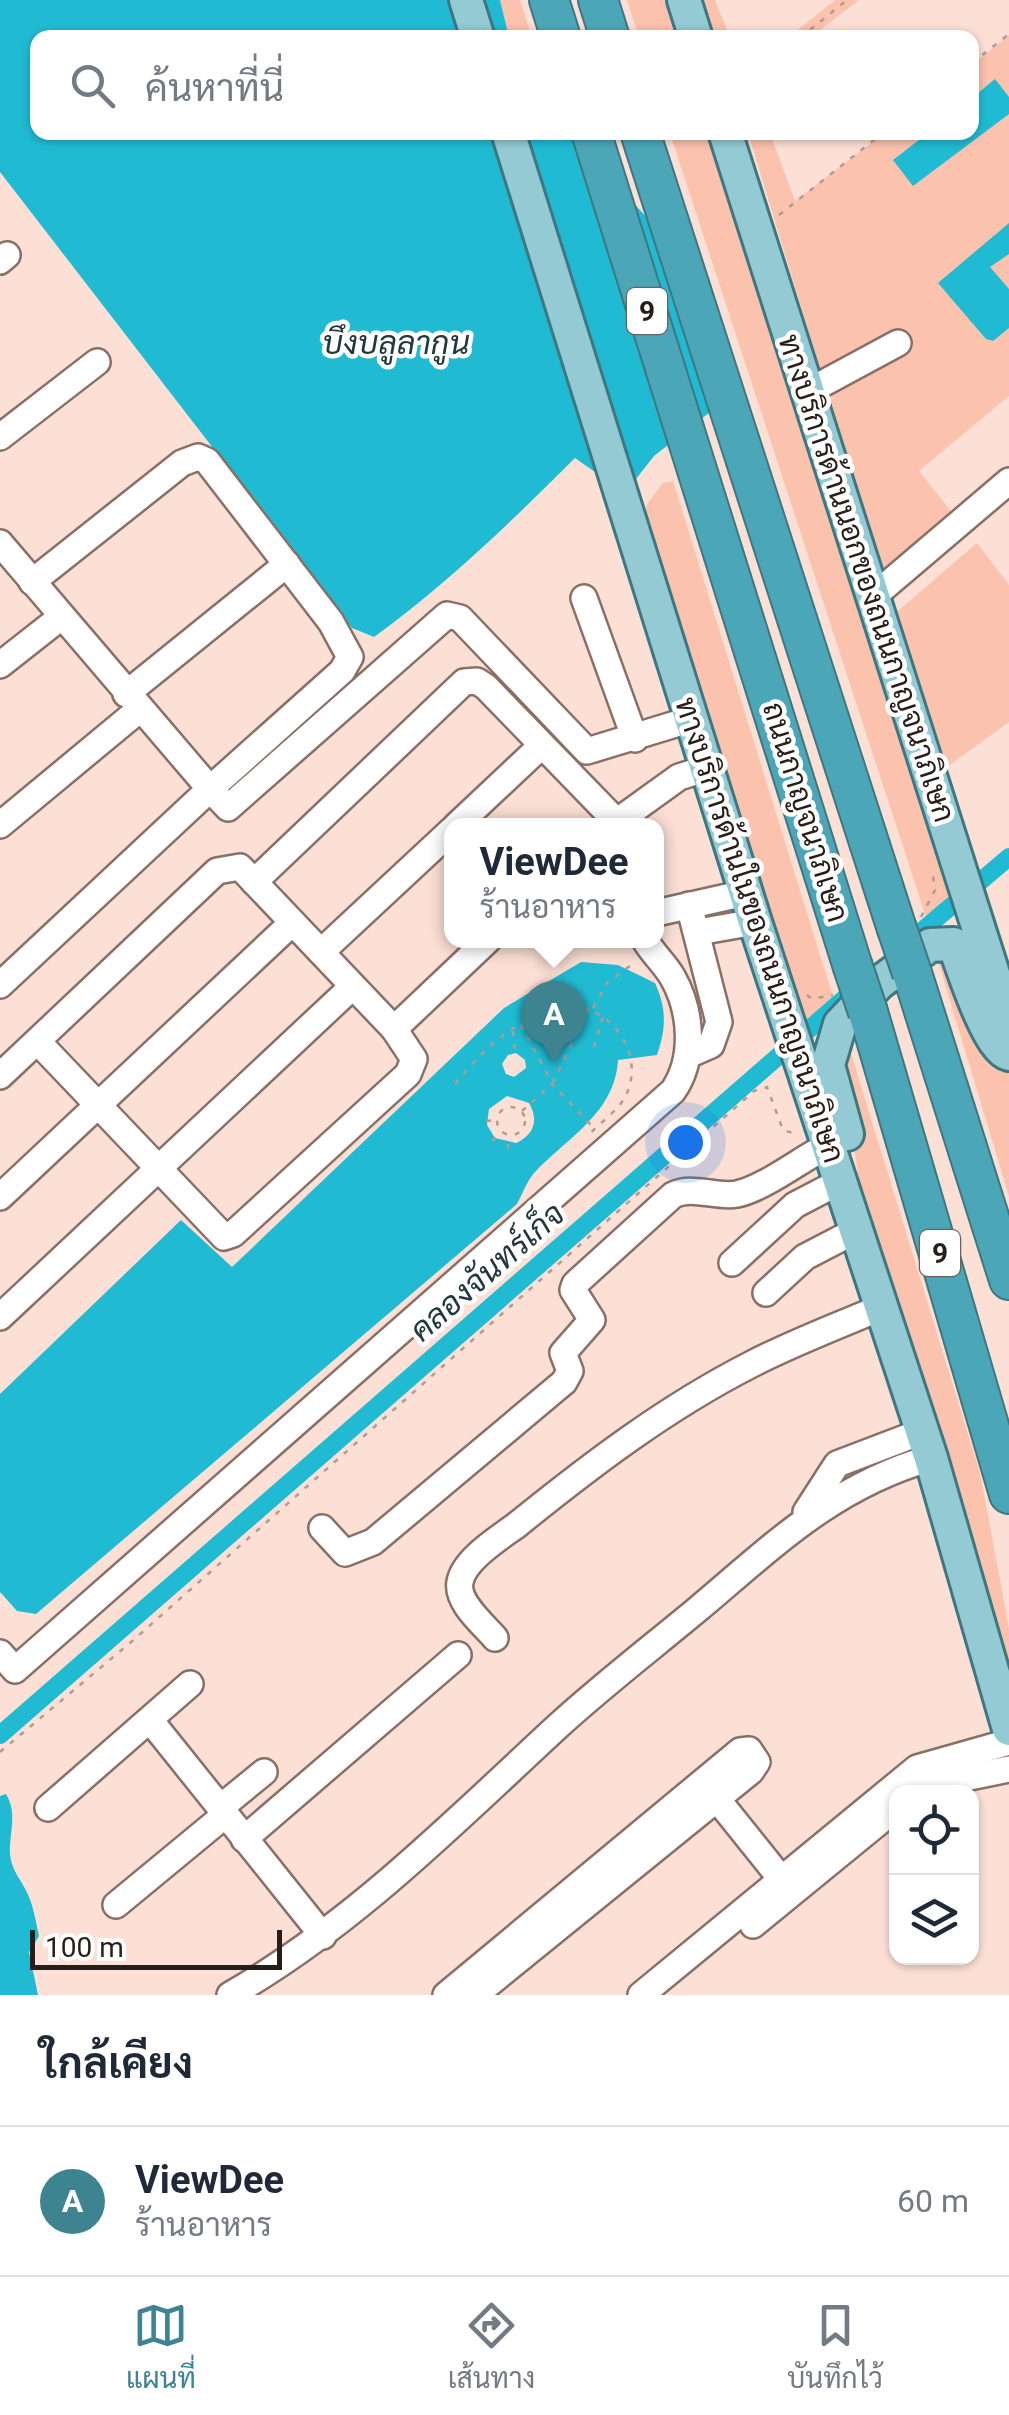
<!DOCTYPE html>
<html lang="th">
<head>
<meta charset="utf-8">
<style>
  body { margin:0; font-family:Roboto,Sarabun,sans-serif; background:#f6f6f7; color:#1f2937 }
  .controls { position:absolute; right:30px; bottom:30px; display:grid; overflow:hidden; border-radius:20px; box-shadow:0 2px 8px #0004 }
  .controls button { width:90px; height:90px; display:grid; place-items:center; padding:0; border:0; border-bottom:2px solid #e0e1e3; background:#fff; color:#1f2937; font:50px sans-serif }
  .scale { position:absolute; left:30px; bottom:25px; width:252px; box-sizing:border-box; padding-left:10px; border:5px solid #271d19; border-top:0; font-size:28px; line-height:35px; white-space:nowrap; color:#271d19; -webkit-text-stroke:8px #fff; paint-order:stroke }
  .you { position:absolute; left:685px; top:1142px; width:35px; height:35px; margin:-25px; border:8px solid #fff; border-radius:50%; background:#1a73e8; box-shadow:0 0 0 15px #1a73e833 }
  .badge { display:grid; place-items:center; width:65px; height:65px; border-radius:50%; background:#3e8390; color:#fff; font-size:32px; font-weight:700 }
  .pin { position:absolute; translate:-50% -82px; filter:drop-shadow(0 2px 5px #0008) }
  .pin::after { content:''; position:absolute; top:52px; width:35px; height:30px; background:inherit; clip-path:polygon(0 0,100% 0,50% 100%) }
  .popup { position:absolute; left:444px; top:818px; width:220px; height:130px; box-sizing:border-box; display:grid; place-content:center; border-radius:20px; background:#fff; filter:drop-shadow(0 2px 8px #0005); font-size:32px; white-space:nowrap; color:#747a83 }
  .popup b { font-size:38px; color:#1f2937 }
  .popup::after { content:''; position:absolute; left:50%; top:100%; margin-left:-20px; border:20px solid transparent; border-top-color:#fff }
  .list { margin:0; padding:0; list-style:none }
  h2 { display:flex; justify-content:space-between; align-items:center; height:130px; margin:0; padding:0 40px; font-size:42px }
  h2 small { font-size:32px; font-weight:400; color:#747a83 }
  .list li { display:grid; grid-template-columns:65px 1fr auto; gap:30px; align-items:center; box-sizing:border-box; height:150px; padding:0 40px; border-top:2px solid #e0e1e3 }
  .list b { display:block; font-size:38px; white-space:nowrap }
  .list p { margin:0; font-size:32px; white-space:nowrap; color:#747a83 }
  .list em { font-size:32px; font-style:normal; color:#747a83 }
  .icon { flex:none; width:55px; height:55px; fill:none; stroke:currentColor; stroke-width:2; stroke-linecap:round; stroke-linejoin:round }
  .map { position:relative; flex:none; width:1009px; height:1995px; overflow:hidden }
  .search { position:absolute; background:#fff; box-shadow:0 2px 8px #0004; left:30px; right:30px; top:30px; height:110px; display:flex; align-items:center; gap:25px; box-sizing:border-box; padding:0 35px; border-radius:20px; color:#747a83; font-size:38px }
  .sheet { height:280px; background:#fff }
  nav { display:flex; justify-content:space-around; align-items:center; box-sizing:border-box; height:140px; border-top:2px solid #e0e1e3; background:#fff; font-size:28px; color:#747a83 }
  nav a { display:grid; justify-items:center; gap:5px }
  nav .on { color:#3e8390 }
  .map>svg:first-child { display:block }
  .green { fill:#fbc2ae }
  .water { fill:#20bbd3; fill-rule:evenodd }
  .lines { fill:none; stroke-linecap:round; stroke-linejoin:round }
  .canal { stroke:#20bbd3; stroke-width:18 }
  .minor-casing { stroke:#887067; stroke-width:30 }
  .major-casing { stroke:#3e7780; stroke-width:38 }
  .highway-casing { stroke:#3e7780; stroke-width:42 }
  .path { stroke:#b19b93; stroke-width:2.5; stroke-dasharray:5 8; stroke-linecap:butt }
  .minor { stroke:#fff; stroke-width:25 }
  .major { stroke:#93cad4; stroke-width:32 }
  .highway { stroke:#4ba7b8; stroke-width:38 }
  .highway-bridge-casing { stroke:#3e7780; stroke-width:42; stroke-linecap:butt }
  .highway-bridge { stroke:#4ba7b8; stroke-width:38 }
  .labels { text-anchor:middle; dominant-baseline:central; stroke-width:9; stroke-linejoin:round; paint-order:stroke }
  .shield { fill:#fff; stroke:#68615e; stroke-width:2.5 }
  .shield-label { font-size:28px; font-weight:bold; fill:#271d19 }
  .street-label { font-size:30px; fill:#271d19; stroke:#fff }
  .water-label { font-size:32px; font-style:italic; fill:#21383d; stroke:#fff }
</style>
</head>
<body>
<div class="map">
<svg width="1009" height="1995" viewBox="0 0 1009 1995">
  <rect width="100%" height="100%" fill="#fce0d6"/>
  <!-- green -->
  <g class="green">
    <path d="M500,0H520L532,37H509Z"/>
    <path d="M627,0H673L685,37H639Z"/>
    <path d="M703,0H715L730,37H716Z"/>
    <path d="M835,0H859L811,37H789Z"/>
    <path d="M1009,35V396L919,471L954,515L890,572H882L748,133H770L795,201L884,133L972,132V65Z"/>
    <path d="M670,133H715L954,889L927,920Z"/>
    <path d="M673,481L834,1000L804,1026L642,529L647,504L663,483Z"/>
    <path d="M977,543L1009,585V722L940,772L898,611Z"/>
    <path d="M943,947L993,1054L1009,1072V1196L935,951Z"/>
    <path d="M845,1034L980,1473L1009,1628V1674L861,1193L838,1044Z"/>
  </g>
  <!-- water -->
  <g class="water">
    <path d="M0,0H500L509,37L38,38V132L571,133L708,286L738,390L654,456L625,493L575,458C512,521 447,584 374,637L352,628L0,172Z"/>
    <path d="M995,79L1009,97V114L913,186L893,160L928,133L972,132V98Z"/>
    <path d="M1009,223V254L990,267L1009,289V328L993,341L986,339L938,283Z"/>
    <path d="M581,962L618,965L655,983C667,1009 666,1029 657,1055L618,1060C615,1112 570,1136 537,1170C528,1178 523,1193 517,1204L36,1614L17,1611L0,1592V1394L181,1220L232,1267L504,1008ZM516,1053L525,1060L526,1068L514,1077L506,1074L502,1064L508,1055ZM507,1096L529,1103C539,1120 534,1135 516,1143L495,1138L487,1125L489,1109Z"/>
    <path d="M6,1794C18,1814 9,1834 10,1854C12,1873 23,1881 29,1897C34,1909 36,1923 39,1936L29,1952L38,1995H0V1796Z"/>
  </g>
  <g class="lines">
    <!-- canal -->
    <g class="canal">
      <path d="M903,947L1009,857"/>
      <path d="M0,1735L845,998"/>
    </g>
    <!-- minor casing -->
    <g class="minor-casing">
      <g id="minor">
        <path d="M0,261L7,255"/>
        <path d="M809,391L898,343"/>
        <path d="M0,437L97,362"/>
        <path d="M0,543L210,789L0,985"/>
        <path d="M32,582L182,463L198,457L207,461L331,622L350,657L342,671L210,789L228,808L447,615L460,618L587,751L692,719"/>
        <path d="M875,595L1009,481"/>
        <path d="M584,598L635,739"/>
        <path d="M0,665L61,617"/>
        <path d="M126,694L287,564"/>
        <path d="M0,825L140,709"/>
        <path d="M456,826L540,747"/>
        <path d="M611,826L679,777L707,768"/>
        <path d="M254,882L464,682L477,681L486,687L616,821"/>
        <path d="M656,913L745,893"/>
        <path d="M698,932L755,922"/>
        <path d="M321,952L452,830"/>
        <path d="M394,1029L488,940"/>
        <path d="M688,1055L711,1045L719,1022L689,905"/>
        <path d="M0,1076L217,871L240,867L394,1029L414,1059L408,1074L233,1234L224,1237L38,1042"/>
        <path d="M0,1197L292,923"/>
        <path d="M732,1263L795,1205L841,1181"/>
        <path d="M766,1293L805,1257L857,1230"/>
        <path d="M0,1317L352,987"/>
        <path d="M806,1512L837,1464L921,1432"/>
        <path d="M322,1528L345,1553L373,1542L564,1382L570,1371L563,1353L592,1320L573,1290L575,1284L673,1195C692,1185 716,1198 737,1194C765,1188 801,1159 829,1145"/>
        <path d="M495,1638C483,1624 456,1602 460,1582C464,1559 501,1537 518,1524C591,1465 666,1408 750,1365C792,1343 838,1326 882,1307"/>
        <path d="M0,1653L15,1670L673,1091C695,1059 692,1012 673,978C666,965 653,954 645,940"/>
        <path d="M150,1720L323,1936"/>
        <path d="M709,1789L790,1890"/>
        <path d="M921,1792L950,1781L1009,1769"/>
        <path d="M48,1808L190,1684"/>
        <path d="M220,1808L264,1772"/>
        <path d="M244,1839L458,1655"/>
        <path d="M116,1905L225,1815"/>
        <path d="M753,1925L896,1808"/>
        <path d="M230,1995C354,1924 454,1822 558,1726C603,1685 651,1648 698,1609C774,1545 833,1486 931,1458"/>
        <path d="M446,1995L740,1751L749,1750L757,1762L751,1771L475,1995"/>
        <path d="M641,1995L917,1768L1009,1742"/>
      </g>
    </g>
    <!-- major casing -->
    <g class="major-casing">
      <g id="major">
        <path d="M466,0L478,38"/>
        <path d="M684,0L696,38"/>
        <path d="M508,132L755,922L931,1458L1009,1729"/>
        <path d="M725,132L1009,1024"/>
        <path d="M847,1134L828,1065L840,1024L879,983L930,945L954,944C963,968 988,1049 1009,1054"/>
      </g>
    </g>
    <!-- highway casing -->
    <g class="highway-casing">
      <g id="highway">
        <path d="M549,0L561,38"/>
        <path d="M598,0L610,38"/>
        <path d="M591,132L852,964"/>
        <path d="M640,132L896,926"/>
        <path d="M912,973L1009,1280"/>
        <path d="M868,1012L1009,1494"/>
      </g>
    </g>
    <!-- path -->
    <g class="path">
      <path d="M800,38L847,0"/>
      <path d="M972,63L1009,34"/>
      <path d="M779,215L884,132"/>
      <path d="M921,917L935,890L932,869"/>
      <path d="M807,995L812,999L833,995"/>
      <path d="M593,1008L607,983L634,963"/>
      <path d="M521,1025L552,1083"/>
      <path d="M513,1031L515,1053"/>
      <path d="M594,1047L603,1017"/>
      <path d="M553,1083L588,1008"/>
      <path d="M455,1084C481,1052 511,1023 551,1009C601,992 650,1050 625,1097C617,1112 599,1123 588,1136"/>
      <circle cx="511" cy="1121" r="14"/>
      <path d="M522,1111L552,1084L593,1127"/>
      <path d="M486,1121L495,1120"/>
      <path d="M492,1141L500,1133"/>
      <path d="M508,1149L509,1137"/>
      <path d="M0,1752L130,1643L754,1091L767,1087L783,1130L796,1134"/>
    </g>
    <!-- minor -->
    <use href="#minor" class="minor"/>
    <!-- major -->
    <use href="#major" class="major"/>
    <!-- highway -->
    <use href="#highway" class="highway"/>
    <!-- highway-bridge casing -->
    <g class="highway-bridge-casing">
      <g id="highway-bridge">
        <path d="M896,926L912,973"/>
        <path d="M852,964L868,1012"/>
      </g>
    </g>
    <!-- highway-bridge -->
    <use href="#highway-bridge" class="highway-bridge"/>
  </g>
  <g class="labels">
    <!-- shield labels -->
    <g class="shield">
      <rect x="627" y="288" width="40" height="46" rx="8"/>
      <rect x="920" y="1230" width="40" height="46" rx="8"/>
    </g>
    <g class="shield-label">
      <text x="647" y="311">9</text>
      <text x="940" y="1253">9</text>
    </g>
    <!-- street labels -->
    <g class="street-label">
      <text transform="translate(867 578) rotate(72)">ทางบริการด้านนอกของถนนกาญจนาภิเษก</text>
      <text transform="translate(806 812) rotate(73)">ถนนกาญจนาภิเษก</text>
      <text transform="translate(760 930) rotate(72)">ทางบริการด้านในของถนนกาญจนาภิเษก</text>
    </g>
    <!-- water labels -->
    <g class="water-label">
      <text x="396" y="343">บึงบลูลากูน</text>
      <text transform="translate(487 1272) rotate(-41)">คลองจันทร์เก็จ</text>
    </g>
  </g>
</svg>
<div class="controls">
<button><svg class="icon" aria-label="locate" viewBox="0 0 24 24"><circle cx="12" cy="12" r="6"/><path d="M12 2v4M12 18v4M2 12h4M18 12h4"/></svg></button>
<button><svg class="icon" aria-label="layers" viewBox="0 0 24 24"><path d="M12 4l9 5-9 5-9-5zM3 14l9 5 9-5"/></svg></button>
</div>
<div class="scale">100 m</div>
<div class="you"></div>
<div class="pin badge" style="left:554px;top:1063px">A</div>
<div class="popup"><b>ViewDee</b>ร้านอาหาร</div>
<div class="search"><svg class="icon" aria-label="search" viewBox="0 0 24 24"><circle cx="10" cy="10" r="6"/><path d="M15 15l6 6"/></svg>ค้นหาที่นี่</div>
</div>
<section class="sheet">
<h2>ใกล้เคียง<small></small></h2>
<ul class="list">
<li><span class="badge">A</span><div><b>ViewDee</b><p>ร้านอาหาร</p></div><em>60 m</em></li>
</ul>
</section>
<nav>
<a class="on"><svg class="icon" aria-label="map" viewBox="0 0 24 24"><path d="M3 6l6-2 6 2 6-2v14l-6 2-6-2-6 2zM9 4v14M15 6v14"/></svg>แผนที่</a>
<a><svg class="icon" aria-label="directions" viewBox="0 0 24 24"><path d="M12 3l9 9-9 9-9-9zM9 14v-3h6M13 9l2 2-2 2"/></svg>เส้นทาง</a>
<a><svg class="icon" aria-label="saved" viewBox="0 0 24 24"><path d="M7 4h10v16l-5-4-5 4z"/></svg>บันทึกไว้</a>
</nav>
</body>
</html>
